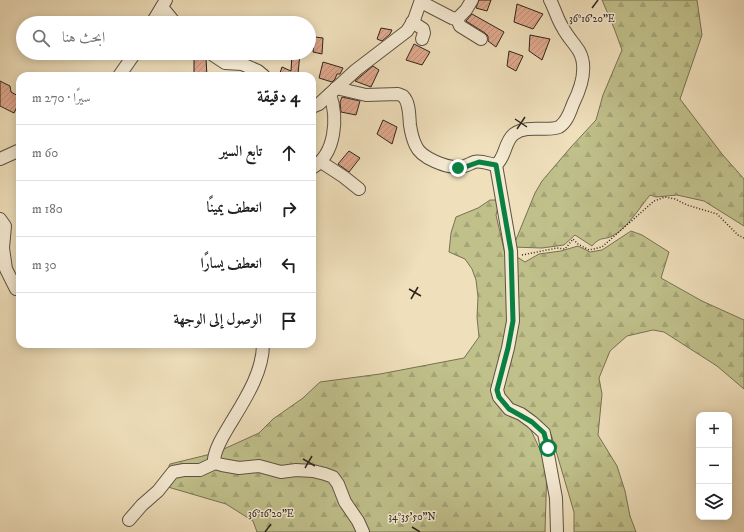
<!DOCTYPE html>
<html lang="ar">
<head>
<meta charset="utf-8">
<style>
  body { margin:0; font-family:"IM FELL DW Pica",Amiri,serif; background:#f6f6f6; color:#202124; direction:rtl }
  .controls { position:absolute; right:12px; bottom:12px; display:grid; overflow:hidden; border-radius:8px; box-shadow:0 2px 10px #0003 }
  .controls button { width:36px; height:36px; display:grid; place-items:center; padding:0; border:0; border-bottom:1px solid #e0e0e0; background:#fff; color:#202124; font:20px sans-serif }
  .stop { position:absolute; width:12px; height:12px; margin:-9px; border:3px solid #0b8043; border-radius:50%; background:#fff }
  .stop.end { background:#0b8043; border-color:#fff; box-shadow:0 1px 4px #0008 }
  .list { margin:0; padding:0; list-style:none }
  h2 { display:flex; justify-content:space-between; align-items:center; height:52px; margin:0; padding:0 16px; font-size:17px }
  h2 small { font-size:13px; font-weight:400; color:#757577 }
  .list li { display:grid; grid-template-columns:26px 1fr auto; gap:12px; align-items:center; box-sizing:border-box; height:56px; padding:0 16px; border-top:1px solid #e0e0e0 }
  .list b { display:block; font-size:15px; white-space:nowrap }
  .list em { font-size:13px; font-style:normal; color:#757577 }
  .icon { flex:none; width:22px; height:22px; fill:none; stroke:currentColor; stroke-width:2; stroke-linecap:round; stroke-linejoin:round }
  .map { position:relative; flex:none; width:744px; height:532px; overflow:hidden; direction:ltr }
  .search { position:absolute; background:#fff; box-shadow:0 2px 10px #0003; left:16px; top:16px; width:300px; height:44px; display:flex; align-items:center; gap:10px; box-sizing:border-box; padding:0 14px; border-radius:22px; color:#757577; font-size:15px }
  .panel { position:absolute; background:#fff; box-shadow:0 2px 10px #0003; left:16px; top:72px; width:300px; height:276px; border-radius:12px; direction:rtl }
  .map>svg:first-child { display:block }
  .forest { fill:url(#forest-firs); stroke:#777253 }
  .building { fill:url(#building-hatch); stroke:#2e241b }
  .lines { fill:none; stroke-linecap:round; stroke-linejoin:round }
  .minor-casing { stroke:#5e5343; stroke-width:14 }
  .path { stroke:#2e241b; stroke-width:1.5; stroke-dasharray:1 2; stroke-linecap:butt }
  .minor { stroke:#f5ead3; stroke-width:12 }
  .route { stroke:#0b8043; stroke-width:5 }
  .ticks { fill:none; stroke:#2e241b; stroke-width:1.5 }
  .ticks-label { font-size:10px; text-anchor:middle; fill:#2e241b; stroke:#f5ead3; stroke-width:3; stroke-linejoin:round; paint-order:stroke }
</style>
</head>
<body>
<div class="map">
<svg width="744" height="532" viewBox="0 0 744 532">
  <defs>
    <pattern id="forest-firs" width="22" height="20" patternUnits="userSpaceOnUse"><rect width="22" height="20" fill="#c0c08b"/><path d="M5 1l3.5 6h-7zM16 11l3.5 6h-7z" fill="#a5a577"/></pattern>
    <pattern id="building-hatch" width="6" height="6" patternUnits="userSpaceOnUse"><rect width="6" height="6" fill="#e1a98e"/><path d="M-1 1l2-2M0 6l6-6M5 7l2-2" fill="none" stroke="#c1917a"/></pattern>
  </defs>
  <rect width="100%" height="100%" fill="#efdfbb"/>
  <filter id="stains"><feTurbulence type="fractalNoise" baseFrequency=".005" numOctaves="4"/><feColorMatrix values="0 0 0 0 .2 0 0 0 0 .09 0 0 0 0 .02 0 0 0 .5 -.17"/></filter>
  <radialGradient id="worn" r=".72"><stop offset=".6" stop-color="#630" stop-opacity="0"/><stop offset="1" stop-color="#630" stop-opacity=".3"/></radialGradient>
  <!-- forest -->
  <g class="forest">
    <path d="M602,0H697L702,35L680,99L722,154L744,179V226L704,201L677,195L656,197L650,195C641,206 627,228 614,235C605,241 601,235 592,246L575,235L564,245L542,248L513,247L535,193L542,181L571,147L596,120L603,95L622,50L614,28Z"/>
    <path d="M490,200H498L499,204L496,215L506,258L507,330L494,393L530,428L547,465L545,532H257L253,521L226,504L161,485L170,464L215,453L259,433L273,419L303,398L320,382L380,374L464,358L479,337L477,317L478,297L476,280L472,269L465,259L449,252L451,233L456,217L478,208Z"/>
    <path d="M631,231L642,235L669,252L661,278L702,301L744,320V389L717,366L664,332L653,330L627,336L610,351L599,378L602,394L598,435L617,466L625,491L630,516L636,532H574V512L551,434L535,418L507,402L500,379L503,368L514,255L525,262L539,254L561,251L578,246L590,252L602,250Z"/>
  </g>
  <!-- building -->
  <g class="building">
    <path d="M479,0H491L487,11L476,8Z"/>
    <path d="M517,4L543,14L533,29L514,22Z"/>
    <path d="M472,14L504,32L496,47L488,41V36L485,33L466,21Z"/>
    <path d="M381,28L392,30L390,34L382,41L377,39Z"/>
    <path d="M530,35L550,39L542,60L529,51Z"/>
    <path d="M315,37L323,38L322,54L313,52Z"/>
    <path d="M414,44L430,52L422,65L406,60Z"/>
    <path d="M509,51L523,56L516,71L507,66Z"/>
    <path d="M292,53H300L298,74L302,76H279L282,67L291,71Z"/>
    <path d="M194,54H203L206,59L207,76H194Z"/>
    <path d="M323,62L343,68L340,74H337L335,79L332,82L319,78Z"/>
    <path d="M373,66L379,70L371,87L355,81Z"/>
    <path d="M0,81L10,86L11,92L20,97V101L14,113L0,106Z"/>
    <path d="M342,97L360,101L356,115L341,112L340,102Z"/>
    <path d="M383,120L397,127L392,144L377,134Z"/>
    <path d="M349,151L360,158L349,172L338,164Z"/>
  </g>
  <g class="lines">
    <!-- minor casing -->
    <g class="minor-casing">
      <g id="minor">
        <path d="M550,0C555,9 557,19 563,28C567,36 574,43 579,51C588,67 581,88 573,104C570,112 567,122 559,127C548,132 527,124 514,134C504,142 506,157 496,165L511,251L513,321L508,348L497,390L499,397L509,409L521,414L532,422L544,433L556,498L557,532"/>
        <path d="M421,2L452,18L457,19L466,10L472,0"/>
        <path d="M162,7L175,23"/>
        <path d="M457,19L460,26L481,39"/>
        <path d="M412,22L423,29L424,33L422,39"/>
        <path d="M152,23L166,0"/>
        <path d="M210,53L225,63L242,64L258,71L264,76"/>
        <path d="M119,76L135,53"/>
        <path d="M336,88L366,95L398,94L403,96C410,103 409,116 410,125C411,132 413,140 416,146C421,158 447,168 459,167C465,167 469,164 474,162C481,160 489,164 496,165"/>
        <path d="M312,107L319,104L356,70L407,31L414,20L421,0"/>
        <path d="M0,159L20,150"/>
        <path d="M321,162L344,177L359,189"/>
        <path d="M312,168C336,154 338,118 330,94"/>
        <path d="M0,219L5,226L3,248L6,269L16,289"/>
        <path d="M263,344C263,373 244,401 229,426C223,436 216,447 214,459L215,463L222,465L239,468L259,466L281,472L296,470L313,471L325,474L333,477L338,484L345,502L358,521L363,532"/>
        <path d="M129,520L142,505L158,491L173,472L184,470H200L215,463"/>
      </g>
    </g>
    <!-- path -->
    <path class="path" d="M522,255L557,248L565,249L573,239L578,244L589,250L602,247L654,201L665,197L675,199L687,205L717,214L738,235L744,238"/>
    <!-- minor -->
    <use href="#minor" class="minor"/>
  </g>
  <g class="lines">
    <!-- route -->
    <path class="route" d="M458,168L465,167L479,162L496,165L511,251L513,321L508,348L497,390L499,397L509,409L532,422L544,433L548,448"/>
  </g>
  <!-- ticks -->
  <path class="ticks" d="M592,8L598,0M515,119L527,127M517,129L525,117M409,289L421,296M411,299L418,287M303,459L315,466M305,468L312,456M412,527L420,532M265,532L271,524"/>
  <g class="ticks-label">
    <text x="592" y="22">36°16'20"E</text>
    <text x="271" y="517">36°16'20"E</text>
    <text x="412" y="520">34°35'50"N</text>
  </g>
  <rect width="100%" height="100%" filter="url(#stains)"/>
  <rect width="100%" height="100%" fill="url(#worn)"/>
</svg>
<div class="controls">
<button>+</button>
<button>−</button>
<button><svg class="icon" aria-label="layers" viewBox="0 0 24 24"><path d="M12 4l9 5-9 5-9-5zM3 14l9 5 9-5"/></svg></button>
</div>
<div class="stop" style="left:548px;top:448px"></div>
<div class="stop end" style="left:458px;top:168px"></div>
<div class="search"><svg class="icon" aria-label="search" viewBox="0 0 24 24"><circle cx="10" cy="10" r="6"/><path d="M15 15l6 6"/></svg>ابحث هنا</div>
<section class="panel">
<h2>4 دقيقة<small>سيرًا · 270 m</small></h2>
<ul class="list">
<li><svg class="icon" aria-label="ahead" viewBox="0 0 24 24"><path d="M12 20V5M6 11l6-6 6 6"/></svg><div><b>تابع السير</b></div><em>60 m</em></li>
<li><svg class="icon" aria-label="right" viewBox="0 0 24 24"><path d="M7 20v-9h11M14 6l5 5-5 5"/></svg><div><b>انعطف يمينًا</b></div><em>180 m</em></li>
<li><svg class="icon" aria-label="left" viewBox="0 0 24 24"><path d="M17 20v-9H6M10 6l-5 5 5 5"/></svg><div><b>انعطف يسارًا</b></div><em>30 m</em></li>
<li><svg class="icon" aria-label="arrive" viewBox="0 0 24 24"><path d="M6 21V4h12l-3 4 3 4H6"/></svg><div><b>الوصول إلى الوجهة</b></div></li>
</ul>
</section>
</div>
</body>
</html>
